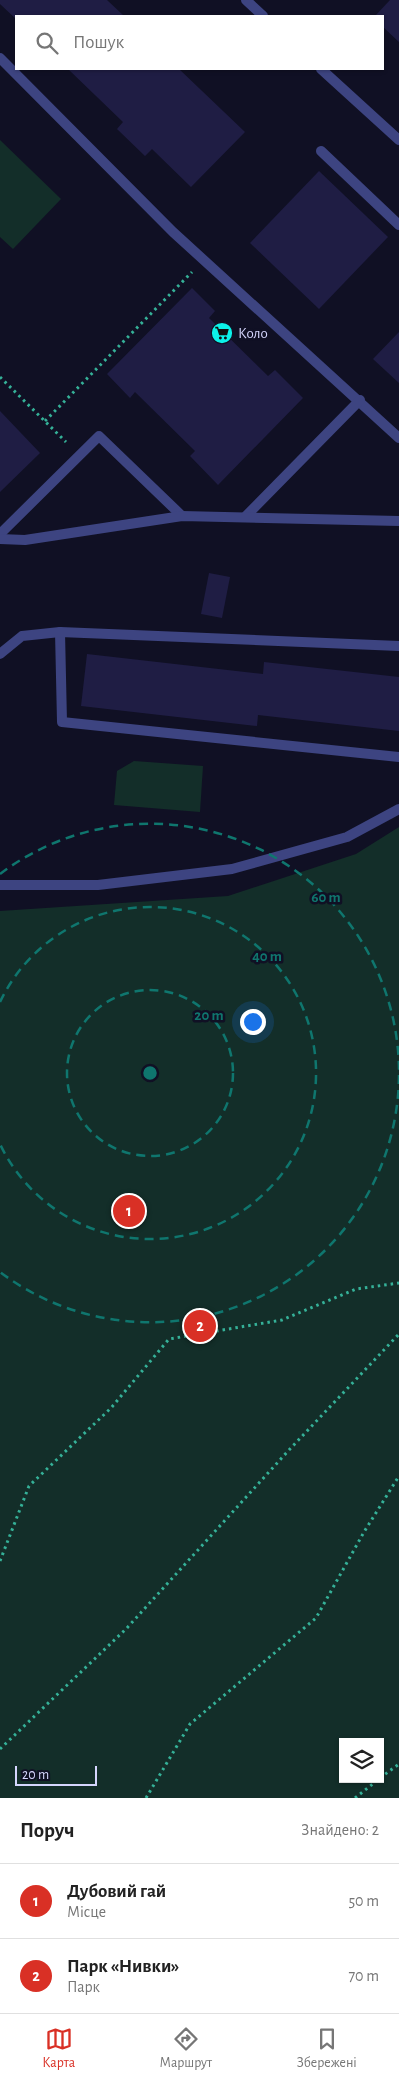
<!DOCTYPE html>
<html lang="uk">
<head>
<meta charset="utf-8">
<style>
  body { margin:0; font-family:"Alegreya Sans",sans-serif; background:#f6f6f6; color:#222 }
  .controls { position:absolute; right:15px; bottom:15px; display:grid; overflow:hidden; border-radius:0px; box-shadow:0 1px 4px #0004 }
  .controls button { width:45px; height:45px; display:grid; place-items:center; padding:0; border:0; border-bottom:1px solid #e0e0e0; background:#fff; color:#222; font:25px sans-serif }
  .scale { position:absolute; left:15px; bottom:12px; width:82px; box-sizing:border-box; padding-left:5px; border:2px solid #d5d6fd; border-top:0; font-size:14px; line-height:18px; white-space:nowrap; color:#d5d6fd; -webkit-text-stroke:4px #101024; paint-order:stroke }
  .you { position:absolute; left:252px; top:1021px; width:18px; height:18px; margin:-12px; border:4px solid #fff; border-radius:50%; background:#1a73e8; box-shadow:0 0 0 8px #1a73e833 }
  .badge { display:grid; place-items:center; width:32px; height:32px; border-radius:50%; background:#d93025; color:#fff; font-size:16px; font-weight:700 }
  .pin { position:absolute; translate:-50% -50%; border:2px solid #fff; box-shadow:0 1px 5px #0006 }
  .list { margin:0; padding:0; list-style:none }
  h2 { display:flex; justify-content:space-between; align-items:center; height:65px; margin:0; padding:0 20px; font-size:21px }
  h2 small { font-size:16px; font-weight:400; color:#767676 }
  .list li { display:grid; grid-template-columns:32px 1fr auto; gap:15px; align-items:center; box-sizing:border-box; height:75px; padding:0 20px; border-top:1px solid #e0e0e0 }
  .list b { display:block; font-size:19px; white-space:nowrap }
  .list p { margin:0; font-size:16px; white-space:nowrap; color:#767676 }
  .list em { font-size:16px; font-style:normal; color:#767676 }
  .icon { flex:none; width:28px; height:28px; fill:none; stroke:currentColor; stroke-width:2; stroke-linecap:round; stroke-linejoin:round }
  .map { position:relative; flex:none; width:399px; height:1798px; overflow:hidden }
  .search { position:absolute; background:#fff; box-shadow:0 1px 4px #0004; left:15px; right:15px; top:15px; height:55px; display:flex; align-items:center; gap:12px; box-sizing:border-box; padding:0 18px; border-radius:0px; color:#767676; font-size:19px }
  .sheet { height:215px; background:#fff }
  nav { display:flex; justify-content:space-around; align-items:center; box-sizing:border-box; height:70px; border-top:1px solid #e0e0e0; background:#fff; font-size:14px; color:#767676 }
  nav a { display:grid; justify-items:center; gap:2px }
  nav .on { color:#d93025 }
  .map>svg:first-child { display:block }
  .green { fill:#132e29; fill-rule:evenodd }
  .building { fill:#1f1d44 }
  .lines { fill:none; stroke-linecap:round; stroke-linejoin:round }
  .path { stroke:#35b198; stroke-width:3; stroke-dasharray:2.5 4; stroke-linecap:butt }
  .service { stroke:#3d4481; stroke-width:10 }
  .tertiary { stroke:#3d4481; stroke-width:10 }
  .ring { fill:none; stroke:#0f766e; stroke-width:2.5; stroke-dasharray:9 6 }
  .labels { text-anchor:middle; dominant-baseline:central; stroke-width:5; stroke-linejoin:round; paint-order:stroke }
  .poi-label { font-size:15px; fill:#d5d6fd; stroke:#101024; text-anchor:start }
  .centre { fill:#0f766e; stroke:#101024; stroke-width:2.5 }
  .ring-label { font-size:15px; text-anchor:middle; font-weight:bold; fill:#0f766e; stroke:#101024; stroke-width:5; stroke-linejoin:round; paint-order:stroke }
</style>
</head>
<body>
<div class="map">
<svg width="399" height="1798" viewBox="0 0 399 1798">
  <rect width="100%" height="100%" fill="#101024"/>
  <!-- green -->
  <g class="green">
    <path d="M0,140L61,199L13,249L0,237Z"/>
    <path d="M134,761L203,766L200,812L114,805L117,771Z"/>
    <path d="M399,827V1798H0V911L228,896L356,854ZM343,1742H380V1779H343Z"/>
  </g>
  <!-- building -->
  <g class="building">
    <path d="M0,0H107L124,16H16V19L0,4Z"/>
    <path d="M390,0H399V42L383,27V16H375Z"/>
    <path d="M68,69H179L245,132L191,187L152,149L145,156L117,129L123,122Z"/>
    <path d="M319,171L388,237L319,309L250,243Z"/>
    <path d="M192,288L215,311L209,318L268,376L275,370L303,398L218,485L190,456L195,451L135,392L130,398L107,374Z"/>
    <path d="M399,332V383L373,359Z"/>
    <path d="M0,411L40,453L0,492Z"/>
    <path d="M209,573L230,577L222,618L201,614Z"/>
    <path d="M87,654L263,674L264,662L399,677V731L258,715L257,726L81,706Z"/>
  </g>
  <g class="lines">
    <!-- path -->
    <g class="path">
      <path d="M0,377L66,442"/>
      <path d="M45,421L192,272"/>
      <path d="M0,1561L29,1486L111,1408L169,1339L282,1320L356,1289L399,1283"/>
      <path d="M0,1749L126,1629L289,1450L399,1334"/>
      <path d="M380,1778L399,1764"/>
      <path d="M146,1798L190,1724L316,1618L364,1532L399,1476"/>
      <path d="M355,1798L379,1779"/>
    </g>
    <!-- service -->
    <g class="service">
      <path d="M246,0L263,16"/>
      <path d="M0,58L173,232L399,438"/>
      <path d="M321,69L399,140"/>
      <path d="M321,151L399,225"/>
      <path d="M246,516L360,400"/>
      <path d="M0,534L99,436L182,516"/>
      <path d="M0,539L25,540L182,516L399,521"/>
      <path d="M60,632L62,722L399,757"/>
      <path d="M0,654L22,636L60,632L399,646"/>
    </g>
    <!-- tertiary -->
    <path class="tertiary" d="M0,885H98L232,869L347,837L399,809"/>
  </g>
  <!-- distance rings -->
  <g class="ring">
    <circle cx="150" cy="1073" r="83"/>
    <path d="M0 1002A166 166 0 1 1 0 1144"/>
    <path d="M399 1075A249 249 0 0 1 0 1272M0 874A249 249 0 0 1 399 1071"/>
  </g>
  <!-- icons -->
  <defs>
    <g id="supermarket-disc" transform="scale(1.125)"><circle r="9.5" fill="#0cf2e9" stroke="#101024"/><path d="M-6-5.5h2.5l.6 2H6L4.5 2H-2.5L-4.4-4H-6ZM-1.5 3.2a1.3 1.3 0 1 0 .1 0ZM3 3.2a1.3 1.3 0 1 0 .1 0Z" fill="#111"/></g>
  </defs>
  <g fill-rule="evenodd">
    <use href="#supermarket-disc" x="222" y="333"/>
  </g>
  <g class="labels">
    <!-- poi labels -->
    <g class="poi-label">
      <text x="238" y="333">Коло</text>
    </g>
  </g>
  <circle cx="150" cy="1073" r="8" class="centre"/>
  <g class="ring-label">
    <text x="326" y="902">60 m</text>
    <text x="267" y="961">40 m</text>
    <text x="209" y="1020">20 m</text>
  </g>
</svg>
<div class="controls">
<button><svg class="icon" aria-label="layers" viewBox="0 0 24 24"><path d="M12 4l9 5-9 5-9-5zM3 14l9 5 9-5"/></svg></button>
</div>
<div class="scale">20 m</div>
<div class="you"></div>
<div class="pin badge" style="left:129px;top:1211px">1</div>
<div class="pin badge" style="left:200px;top:1326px">2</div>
<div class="search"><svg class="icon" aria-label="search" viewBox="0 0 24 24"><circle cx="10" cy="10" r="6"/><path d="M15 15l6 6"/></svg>Пошук</div>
</div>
<section class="sheet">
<h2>Поруч<small>Знайдено: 2</small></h2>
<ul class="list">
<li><span class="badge">1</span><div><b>Дубовий гай</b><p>Місце</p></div><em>50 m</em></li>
<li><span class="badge">2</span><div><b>Парк «Нивки»</b><p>Парк</p></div><em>70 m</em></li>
</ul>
</section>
<nav>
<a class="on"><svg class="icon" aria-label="map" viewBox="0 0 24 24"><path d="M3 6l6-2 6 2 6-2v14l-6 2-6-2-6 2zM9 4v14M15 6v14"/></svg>Карта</a>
<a><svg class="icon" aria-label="directions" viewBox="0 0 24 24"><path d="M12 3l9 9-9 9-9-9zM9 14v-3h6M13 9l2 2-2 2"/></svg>Маршрут</a>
<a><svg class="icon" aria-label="saved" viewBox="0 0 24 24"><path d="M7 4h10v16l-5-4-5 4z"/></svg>Збережені</a>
</nav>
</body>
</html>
